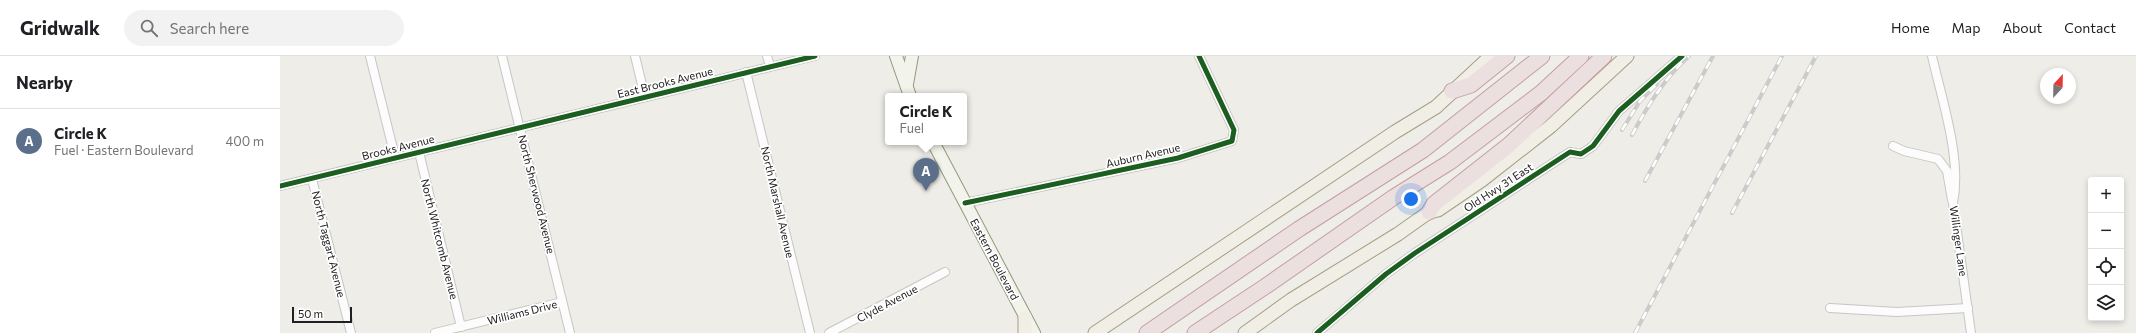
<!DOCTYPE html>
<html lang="en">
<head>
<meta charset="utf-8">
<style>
  body { margin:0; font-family:Commissioner,sans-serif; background:#f2f2f2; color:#202124 }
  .controls { position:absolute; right:12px; bottom:12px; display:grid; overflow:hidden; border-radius:4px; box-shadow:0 2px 6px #0003 }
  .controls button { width:36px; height:36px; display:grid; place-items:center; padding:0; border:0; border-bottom:1px solid #e0e0e0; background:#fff; color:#202124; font:20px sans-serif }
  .compass { position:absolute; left:1760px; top:12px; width:36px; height:36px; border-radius:50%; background:#fff; box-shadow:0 2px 6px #0003; rotate:22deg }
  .scale { position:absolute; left:12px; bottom:10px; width:60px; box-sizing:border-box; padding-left:4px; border:2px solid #202020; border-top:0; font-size:11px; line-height:14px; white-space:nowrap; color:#202020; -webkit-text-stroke:3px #fff; paint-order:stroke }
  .you { position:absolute; left:1131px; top:143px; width:14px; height:14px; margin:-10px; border:3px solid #fff; border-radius:50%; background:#1a73e8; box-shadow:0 0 0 6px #1a73e833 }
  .badge { display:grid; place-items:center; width:26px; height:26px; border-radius:50%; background:#2563eb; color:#fff; font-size:13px; font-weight:700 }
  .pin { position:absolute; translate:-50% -33px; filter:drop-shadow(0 1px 2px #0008) }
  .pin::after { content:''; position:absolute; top:21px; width:14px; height:12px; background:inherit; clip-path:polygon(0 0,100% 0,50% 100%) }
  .popup { position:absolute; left:605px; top:37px; width:82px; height:52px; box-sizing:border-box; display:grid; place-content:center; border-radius:4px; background:#fff; filter:drop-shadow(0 1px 3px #0005); font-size:13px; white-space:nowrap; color:#757577 }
  .popup b { font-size:15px; color:#202124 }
  .popup::after { content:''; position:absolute; left:50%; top:100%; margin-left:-8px; border:8px solid transparent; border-top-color:#fff }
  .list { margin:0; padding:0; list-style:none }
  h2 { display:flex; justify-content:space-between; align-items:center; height:52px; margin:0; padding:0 16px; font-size:17px }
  h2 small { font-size:13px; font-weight:400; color:#757577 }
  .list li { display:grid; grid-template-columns:26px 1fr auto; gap:12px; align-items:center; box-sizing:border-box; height:64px; padding:0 16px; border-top:1px solid #e0e0e0 }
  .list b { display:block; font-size:15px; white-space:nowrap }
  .list p { margin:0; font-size:13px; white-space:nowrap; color:#757577 }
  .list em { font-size:13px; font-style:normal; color:#757577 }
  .icon { flex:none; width:22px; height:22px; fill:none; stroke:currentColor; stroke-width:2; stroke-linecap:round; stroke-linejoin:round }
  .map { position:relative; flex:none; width:1856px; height:277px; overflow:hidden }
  header { display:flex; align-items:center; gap:24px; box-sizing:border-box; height:56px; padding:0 20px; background:#fff; border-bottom:1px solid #e0e0e0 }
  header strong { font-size:19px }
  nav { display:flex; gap:22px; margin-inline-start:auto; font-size:14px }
  .search { width:280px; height:36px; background:#f2f2f2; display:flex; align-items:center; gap:10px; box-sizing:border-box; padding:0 14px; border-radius:22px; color:#757577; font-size:15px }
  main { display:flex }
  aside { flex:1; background:#fff }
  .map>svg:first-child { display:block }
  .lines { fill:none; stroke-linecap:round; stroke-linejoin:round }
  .street-casing { stroke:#c7c6c4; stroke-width:10 }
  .secondary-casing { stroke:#93997f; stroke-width:14 }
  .primary-casing { stroke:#a59f84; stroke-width:15 }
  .highway-casing { stroke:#c59ea3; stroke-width:17 }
  .street { stroke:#fcfcfc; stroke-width:8 }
  .secondary { stroke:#f2f4eb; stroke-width:12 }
  .primary { stroke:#f1eee5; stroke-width:13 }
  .highway { stroke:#ebdfdf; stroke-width:15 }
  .rail-casing { stroke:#cbcbca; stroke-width:4 }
  .rail { stroke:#fff; stroke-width:2.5; stroke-dasharray:8; stroke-linecap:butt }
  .cycleway-casing { stroke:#fff; stroke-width:8 }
  .cycleway { stroke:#1b5e20; stroke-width:5 }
  .labels { text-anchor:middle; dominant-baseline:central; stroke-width:3.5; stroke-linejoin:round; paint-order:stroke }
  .street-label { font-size:11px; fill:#202020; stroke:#fff }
</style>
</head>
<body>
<header>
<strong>Gridwalk</strong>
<div class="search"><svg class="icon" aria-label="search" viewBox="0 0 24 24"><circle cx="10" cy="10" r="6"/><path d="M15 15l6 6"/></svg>Search here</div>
<nav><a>Home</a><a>Map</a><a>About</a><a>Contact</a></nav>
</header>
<main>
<aside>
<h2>Nearby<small></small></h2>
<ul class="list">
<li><span class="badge" style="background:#5c6f8a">A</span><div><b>Circle K</b><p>Fuel · Eastern Boulevard</p></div><em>400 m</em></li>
</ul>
</aside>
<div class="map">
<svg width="1856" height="277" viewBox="0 0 1856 277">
  <rect width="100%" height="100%" fill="#eeede8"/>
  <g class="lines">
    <!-- street casing -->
    <g class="street-casing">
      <g id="street">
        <path d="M90,0L115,101"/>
        <path d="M222,0L290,277"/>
        <path d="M355,0L365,41"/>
        <path d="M487,0L490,10"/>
        <path d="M1652,0C1662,44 1682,103 1673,147L1691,277"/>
        <path d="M466,16L530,277"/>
        <path d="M1613,90L1624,95L1658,103L1667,115L1672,144"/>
        <path d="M139,96L181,271"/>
        <path d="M32,123L71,277"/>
        <path d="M0,130L535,0"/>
        <path d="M685,147L898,102L952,85L954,74L919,0"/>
        <path d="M1550,252L1617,256L1688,252"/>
        <path d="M155,277L282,246"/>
        <path d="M549,277L665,216"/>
        <path d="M1037,277L1106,218L1135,197L1290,96L1301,98L1313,90L1339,55L1402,0"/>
      </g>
    </g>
    <!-- secondary casing -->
    <g class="secondary-casing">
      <g id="secondary">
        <path d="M616,0L630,40"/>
        <path d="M627,28L632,0"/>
        <path d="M653,86L754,277"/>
      </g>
    </g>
    <!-- primary casing -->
    <g class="primary-casing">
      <g id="primary">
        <path d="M745,277V261"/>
        <path d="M815,277L1115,76L1156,51L1211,0"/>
        <path d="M965,277L1011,244L1118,178L1149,156L1158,154L1202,124L1271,70L1347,0"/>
      </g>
    </g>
    <!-- highway casing -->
    <g class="highway-casing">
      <g id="highway">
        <path d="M1172,35L1191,29L1227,0"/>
        <path d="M1149,156L1154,148L1229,89L1324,0"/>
        <path d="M867,277L1019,173L1143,94L1262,0"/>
        <path d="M915,277L986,230L1114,141L1170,106L1261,37L1301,0"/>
      </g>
    </g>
    <!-- street -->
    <use href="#street" class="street"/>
    <!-- secondary -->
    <use href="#secondary" class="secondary"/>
    <!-- primary -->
    <use href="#primary" class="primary"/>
    <!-- highway -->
    <use href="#highway" class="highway"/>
    <!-- rail casing -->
    <g class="rail-casing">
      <g id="rail">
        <path d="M1342,74L1360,45L1377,28"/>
        <path d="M1352,79C1368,49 1384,23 1409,0"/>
        <path d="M1365,125L1433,0"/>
        <path d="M1452,157L1536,0"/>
        <path d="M1355,277L1502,0"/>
      </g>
    </g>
    <!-- rail -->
    <use href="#rail" class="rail"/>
    <!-- cycleway casing -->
    <g class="cycleway-casing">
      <g id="cycleway">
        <path d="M0,130L535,0"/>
        <path d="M685,147L898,102L952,85L954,74L919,0"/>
        <path d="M1037,277L1106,218L1135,197L1290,96L1301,98L1313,90L1339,55L1402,0"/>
      </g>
    </g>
    <!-- cycleway -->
    <use href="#cycleway" class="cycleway"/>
  </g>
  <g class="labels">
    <!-- street labels -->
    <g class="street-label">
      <text transform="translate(385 26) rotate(-14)">East Brooks Avenue</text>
      <text transform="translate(118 91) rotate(-14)">Brooks Avenue</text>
      <text transform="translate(863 99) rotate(-13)">Auburn Avenue</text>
      <text transform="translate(1218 131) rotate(-33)">Old Hwy 31 East</text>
      <text transform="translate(257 138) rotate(76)">North Sherwood Avenue</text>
      <text transform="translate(498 146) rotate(77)">North Marshall Avenue</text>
      <text transform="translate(160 183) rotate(76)">North Whitcomb Avenue</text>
      <text transform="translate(1679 185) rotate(82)">Willinger Lane</text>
      <text transform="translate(49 188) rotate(76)">North Taggart Avenue</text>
      <text transform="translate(715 203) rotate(62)">Eastern Boulevard</text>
      <text transform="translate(607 247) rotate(-28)">Clyde Avenue</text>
      <text transform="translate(242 256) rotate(-14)">Williams Drive</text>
    </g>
  </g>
</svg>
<div class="controls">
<button>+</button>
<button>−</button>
<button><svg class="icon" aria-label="locate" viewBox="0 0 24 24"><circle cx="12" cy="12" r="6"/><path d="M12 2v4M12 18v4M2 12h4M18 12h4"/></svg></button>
<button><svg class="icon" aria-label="layers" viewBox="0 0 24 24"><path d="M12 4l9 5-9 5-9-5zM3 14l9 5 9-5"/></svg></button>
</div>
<svg class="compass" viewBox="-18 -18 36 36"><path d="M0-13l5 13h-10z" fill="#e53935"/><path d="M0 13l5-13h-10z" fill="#757577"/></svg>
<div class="scale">50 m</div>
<div class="you"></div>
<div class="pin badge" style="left:646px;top:135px;background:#5c6f8a">A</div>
<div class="popup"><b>Circle K</b>Fuel</div>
</div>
</main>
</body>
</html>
